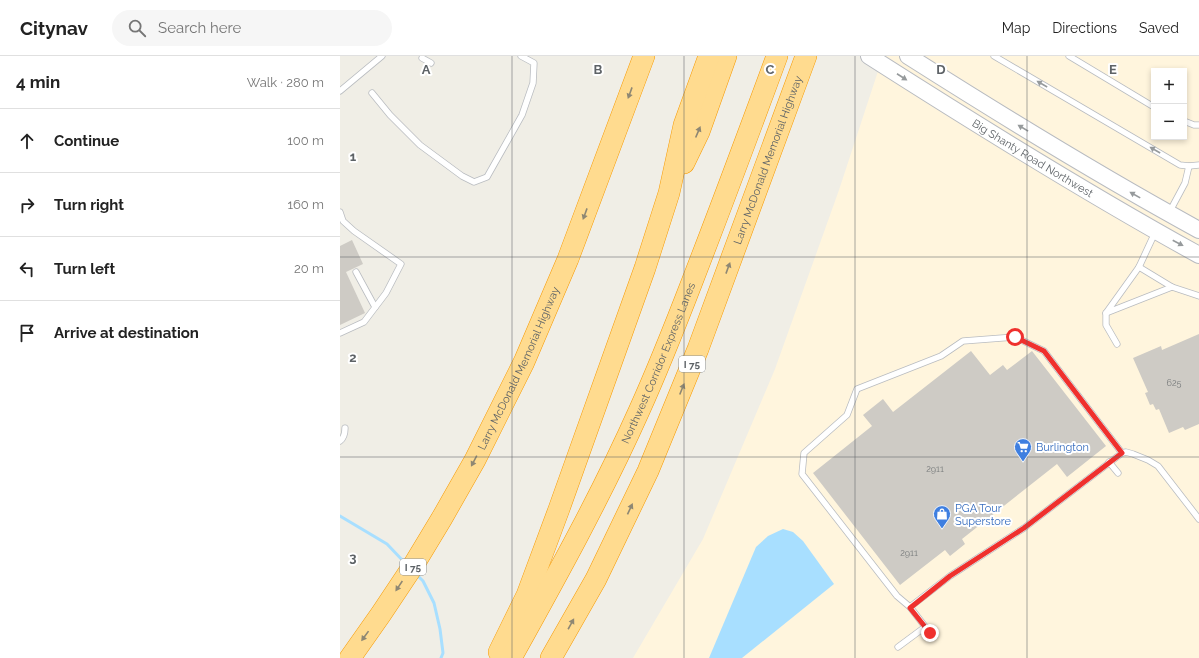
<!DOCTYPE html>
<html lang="en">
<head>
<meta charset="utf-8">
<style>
  body { margin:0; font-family:Raleway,sans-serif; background:#f6f6f6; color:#222 }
  .controls { position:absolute; right:12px; top:12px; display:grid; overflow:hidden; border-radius:0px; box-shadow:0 2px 6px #0003 }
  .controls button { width:36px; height:36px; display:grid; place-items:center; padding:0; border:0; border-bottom:1px solid #e0e0e0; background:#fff; color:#222; font:20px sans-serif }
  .stop { position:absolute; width:12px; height:12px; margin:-9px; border:3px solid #ef302d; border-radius:50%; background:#fff }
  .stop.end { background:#ef302d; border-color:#fff; box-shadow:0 1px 4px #0008 }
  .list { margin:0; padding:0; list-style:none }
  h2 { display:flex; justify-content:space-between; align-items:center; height:52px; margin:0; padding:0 16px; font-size:17px }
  h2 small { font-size:13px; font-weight:400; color:#767676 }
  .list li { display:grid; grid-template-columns:26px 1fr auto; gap:12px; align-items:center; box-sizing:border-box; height:64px; padding:0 16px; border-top:1px solid #e0e0e0 }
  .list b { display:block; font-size:15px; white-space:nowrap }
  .list em { font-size:13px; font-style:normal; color:#767676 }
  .icon { flex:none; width:22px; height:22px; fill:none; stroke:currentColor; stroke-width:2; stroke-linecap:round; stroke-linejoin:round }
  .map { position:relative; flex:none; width:859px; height:602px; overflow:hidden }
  header { display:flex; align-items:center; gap:24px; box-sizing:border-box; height:56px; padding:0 20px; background:#fff; border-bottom:1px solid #e0e0e0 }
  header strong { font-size:19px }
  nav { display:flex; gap:22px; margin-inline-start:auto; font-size:14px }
  .search { width:280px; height:36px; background:#f6f6f6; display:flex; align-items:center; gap:10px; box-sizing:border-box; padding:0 14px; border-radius:22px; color:#767676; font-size:15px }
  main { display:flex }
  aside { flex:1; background:#fff }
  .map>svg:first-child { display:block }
  .commercial { fill:#fff5dd; fill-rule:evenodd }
  .water { fill:#a8dfff }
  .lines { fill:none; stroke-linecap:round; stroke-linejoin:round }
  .stream { stroke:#a8dfff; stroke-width:3 }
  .building { fill:#cecbc5 }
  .lane-casing { stroke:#b9bcc0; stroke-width:7 }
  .secondary-casing { stroke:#b8bbc0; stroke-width:18 }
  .highway-casing { stroke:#f79a00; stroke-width:22 }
  .lane { stroke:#fff; stroke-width:5.5 }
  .secondary { stroke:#fff; stroke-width:16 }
  .highway { stroke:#ffdb8f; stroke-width:21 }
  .oneway { fill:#969a9c }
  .oneway2 { fill:#8e8773 }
  .route { stroke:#ef302d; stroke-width:5 }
  .grid { fill:none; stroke:#5e6367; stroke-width:1; stroke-opacity:0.55 }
  .labels { text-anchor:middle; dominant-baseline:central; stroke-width:4; stroke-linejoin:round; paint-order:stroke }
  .number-label { font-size:9px; fill:#7a7d7e }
  .shield { fill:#fff; stroke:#8e9295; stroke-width:1 }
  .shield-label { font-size:10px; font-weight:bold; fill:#5e6367 }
  .street-label { font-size:11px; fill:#5e6367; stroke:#fff }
  .shop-label { font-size:11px; fill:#366cbe; stroke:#fff; text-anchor:start }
  .grid-label { font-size:13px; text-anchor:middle; font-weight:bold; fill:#5e6367; stroke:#fff; stroke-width:4; stroke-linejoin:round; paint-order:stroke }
</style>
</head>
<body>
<header>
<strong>Citynav</strong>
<div class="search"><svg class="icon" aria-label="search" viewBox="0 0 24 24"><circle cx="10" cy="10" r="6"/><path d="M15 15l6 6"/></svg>Search here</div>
<nav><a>Map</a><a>Directions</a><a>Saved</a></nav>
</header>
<main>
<aside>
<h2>4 min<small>Walk · 280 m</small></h2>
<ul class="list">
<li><svg class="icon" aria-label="ahead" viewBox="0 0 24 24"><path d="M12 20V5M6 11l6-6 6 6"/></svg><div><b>Continue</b></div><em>100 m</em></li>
<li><svg class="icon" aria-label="right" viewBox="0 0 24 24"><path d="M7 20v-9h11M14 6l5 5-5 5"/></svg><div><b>Turn right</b></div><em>160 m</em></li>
<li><svg class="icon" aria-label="left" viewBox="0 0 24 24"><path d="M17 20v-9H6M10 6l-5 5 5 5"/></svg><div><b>Turn left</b></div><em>20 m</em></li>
<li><svg class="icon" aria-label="arrive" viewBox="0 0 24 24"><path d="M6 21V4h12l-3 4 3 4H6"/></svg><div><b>Arrive at destination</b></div></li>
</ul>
</aside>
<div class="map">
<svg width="859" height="602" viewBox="0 0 859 602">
  <rect width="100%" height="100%" fill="#f0eee6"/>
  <!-- commercial -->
  <path class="commercial" d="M543,0H859V602H293L363,483L435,313L499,134ZM814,15H844V81H814Z"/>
  <!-- water -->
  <path class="water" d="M443,473L453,476L463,485L494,528L402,602H369L416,491L428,480Z"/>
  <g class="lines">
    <!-- stream -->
    <g class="stream">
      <path d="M0,460L47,488L66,508"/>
      <path d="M76,518L83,525L94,547L100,573L103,597L101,602"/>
    </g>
  </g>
  <!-- building -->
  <g class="building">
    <path d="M12,184L23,208L6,216L25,257L0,269V190Z"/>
    <path d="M859,278V368L845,374L843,371L829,377L819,353L816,354L813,348L810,349L805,337L808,336L793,302L821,290L822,294Z"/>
    <path d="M631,295L650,319L663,309L667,314L692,295L766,390L727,421L717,408L622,483L625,488L610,500L605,494L560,529L473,417L532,370L523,359L543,343L553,356Z"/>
  </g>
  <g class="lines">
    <!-- lane casing -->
    <g class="lane-casing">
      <g id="lane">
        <path d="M654,0L840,109L849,110L859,109"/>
        <path d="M729,0L814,51"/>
        <path d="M82,2L91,7"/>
        <path d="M0,35L42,0"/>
        <path d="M32,37L50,59L80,89L122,120L134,126L147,121L182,59L193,27L194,7L181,0"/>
        <path d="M844,65L854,69H859"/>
        <path d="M830,155L845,127L849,110"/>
        <path d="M0,156L3,165L14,175L61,208L46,237L24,266L0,277"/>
        <path d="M817,176L812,183L799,211L766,257L832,231"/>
        <path d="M799,211L832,231L859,240"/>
        <path d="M16,216L35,251"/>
        <path d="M766,257V269L777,288"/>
        <path d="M0,385C4,382 5,378 5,372"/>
        <path d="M769,406L778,417"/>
        <path d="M570,551L610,520L684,472L782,397L786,396L793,398L808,404L818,410L859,463"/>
        <path d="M590,577L570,551L557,540L462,418L464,397L507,359L517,333L601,300L623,285L675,281L704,295L782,397"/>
        <path d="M558,591L585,571"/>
      </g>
    </g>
    <!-- secondary casing -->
    <g class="secondary-casing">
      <g id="secondary">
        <path id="s1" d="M529,0C637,69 746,137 859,199"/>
        <path d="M568,0C664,61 760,120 859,174"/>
      </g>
    </g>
    <!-- highway casing -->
    <g class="highway-casing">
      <g id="highway">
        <path d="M344,107L359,76L386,0"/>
        <path d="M159,596L187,539L219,453L305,212L329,137L344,69L369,0"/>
        <path id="s2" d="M10,602L41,558L73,510L102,462L135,404L184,306L228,203L304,0"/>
        <path id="s3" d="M171,602C216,521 261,440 299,355C318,313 335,270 352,226C381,151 409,76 437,0"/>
        <path id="s4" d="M211,602L256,523L308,415L358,293L466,0"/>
      </g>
    </g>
    <!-- lane -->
    <use href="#lane" class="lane"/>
    <!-- secondary -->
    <use href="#secondary" class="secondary"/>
    <!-- highway -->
    <use href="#highway" class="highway"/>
  </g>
  <!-- one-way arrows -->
  <defs><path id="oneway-solid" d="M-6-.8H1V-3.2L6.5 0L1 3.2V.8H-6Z"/></defs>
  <g class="oneway">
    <use href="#oneway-solid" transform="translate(562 21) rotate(33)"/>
    <use href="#oneway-solid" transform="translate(702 28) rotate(-150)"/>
    <use href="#oneway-solid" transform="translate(683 72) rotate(-149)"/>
    <use href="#oneway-solid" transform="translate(815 94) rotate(-150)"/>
    <use href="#oneway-solid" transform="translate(795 139) rotate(-151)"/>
    <use href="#oneway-solid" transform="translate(838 187) rotate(28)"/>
  </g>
  <g class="oneway2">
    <use href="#oneway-solid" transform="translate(290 37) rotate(110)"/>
    <use href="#oneway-solid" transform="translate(358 76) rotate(-67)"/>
    <use href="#oneway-solid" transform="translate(245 158) rotate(110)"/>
    <use href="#oneway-solid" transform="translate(388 212) rotate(-70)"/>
    <use href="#oneway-solid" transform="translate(342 333) rotate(-68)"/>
    <use href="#oneway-solid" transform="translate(134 405) rotate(118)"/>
    <use href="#oneway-solid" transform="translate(290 453) rotate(-65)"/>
    <use href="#oneway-solid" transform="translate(59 530) rotate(124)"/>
    <use href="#oneway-solid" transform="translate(231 568) rotate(-61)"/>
    <use href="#oneway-solid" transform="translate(25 580) rotate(126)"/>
  </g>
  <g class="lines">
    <!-- route -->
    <path class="route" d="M590,577L570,552L610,520L684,472L782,397L704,295L675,281"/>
  </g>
  <!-- grid -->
  <path class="grid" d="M172,0V602M344,0V602M515,0V602M687,0V602M0,201H859M0,401H859"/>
  <!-- icons -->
  <defs>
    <g id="supermarket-pin" transform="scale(0.9)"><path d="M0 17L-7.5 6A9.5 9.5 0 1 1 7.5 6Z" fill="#3f7fe0" stroke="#fff"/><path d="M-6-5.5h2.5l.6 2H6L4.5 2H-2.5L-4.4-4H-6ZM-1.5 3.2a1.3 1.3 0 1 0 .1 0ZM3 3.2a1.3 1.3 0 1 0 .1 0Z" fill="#fff"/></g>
    <g id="shop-pin" transform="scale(0.9)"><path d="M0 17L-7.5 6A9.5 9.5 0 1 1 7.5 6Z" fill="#3f7fe0" stroke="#fff"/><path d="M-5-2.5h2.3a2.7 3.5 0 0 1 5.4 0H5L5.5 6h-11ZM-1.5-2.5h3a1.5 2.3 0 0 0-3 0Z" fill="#fff"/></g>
  </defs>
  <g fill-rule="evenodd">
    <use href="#supermarket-pin" x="683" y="391"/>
    <use href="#shop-pin" x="602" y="458"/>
  </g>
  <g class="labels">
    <!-- number labels -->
    <g class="number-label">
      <text x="834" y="327">625</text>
      <text x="595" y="413">2911</text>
      <text x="569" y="497">2911</text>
    </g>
    <!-- shield labels -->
    <g class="shield">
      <rect x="339" y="300" width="26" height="16" rx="3"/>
      <rect x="60" y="503" width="26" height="16" rx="3"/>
    </g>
    <g class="shield-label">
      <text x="352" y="308">I 75</text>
      <text x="73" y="511">I 75</text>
    </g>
    <!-- street labels -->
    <g class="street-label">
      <text stroke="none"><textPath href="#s1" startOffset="193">Big Shanty Road Northwest</textPath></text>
      <text stroke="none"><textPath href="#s4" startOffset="544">Larry McDonald Memorial Highway</textPath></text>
      <text stroke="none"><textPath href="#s3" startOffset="330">Northwest Corridor Express Lanes</textPath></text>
      <text stroke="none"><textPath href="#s2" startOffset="336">Larry McDonald Memorial Highway</textPath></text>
    </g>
    <!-- shop labels -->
    <g class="shop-label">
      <text x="696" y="391">Burlington</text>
      <text x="615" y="452">PGA Tour<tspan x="615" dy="13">Superstore</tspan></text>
    </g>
  </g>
  <g class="grid-label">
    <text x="86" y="18">A</text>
    <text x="258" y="18">B</text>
    <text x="430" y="18">C</text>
    <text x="601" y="18">D</text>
    <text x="773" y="18">E</text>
    <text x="13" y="105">1</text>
    <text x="13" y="306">2</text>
    <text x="13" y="506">3</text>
  </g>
</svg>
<div class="controls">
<button>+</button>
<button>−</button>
</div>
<div class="stop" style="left:675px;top:281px"></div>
<div class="stop end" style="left:590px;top:577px"></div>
</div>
</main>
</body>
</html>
